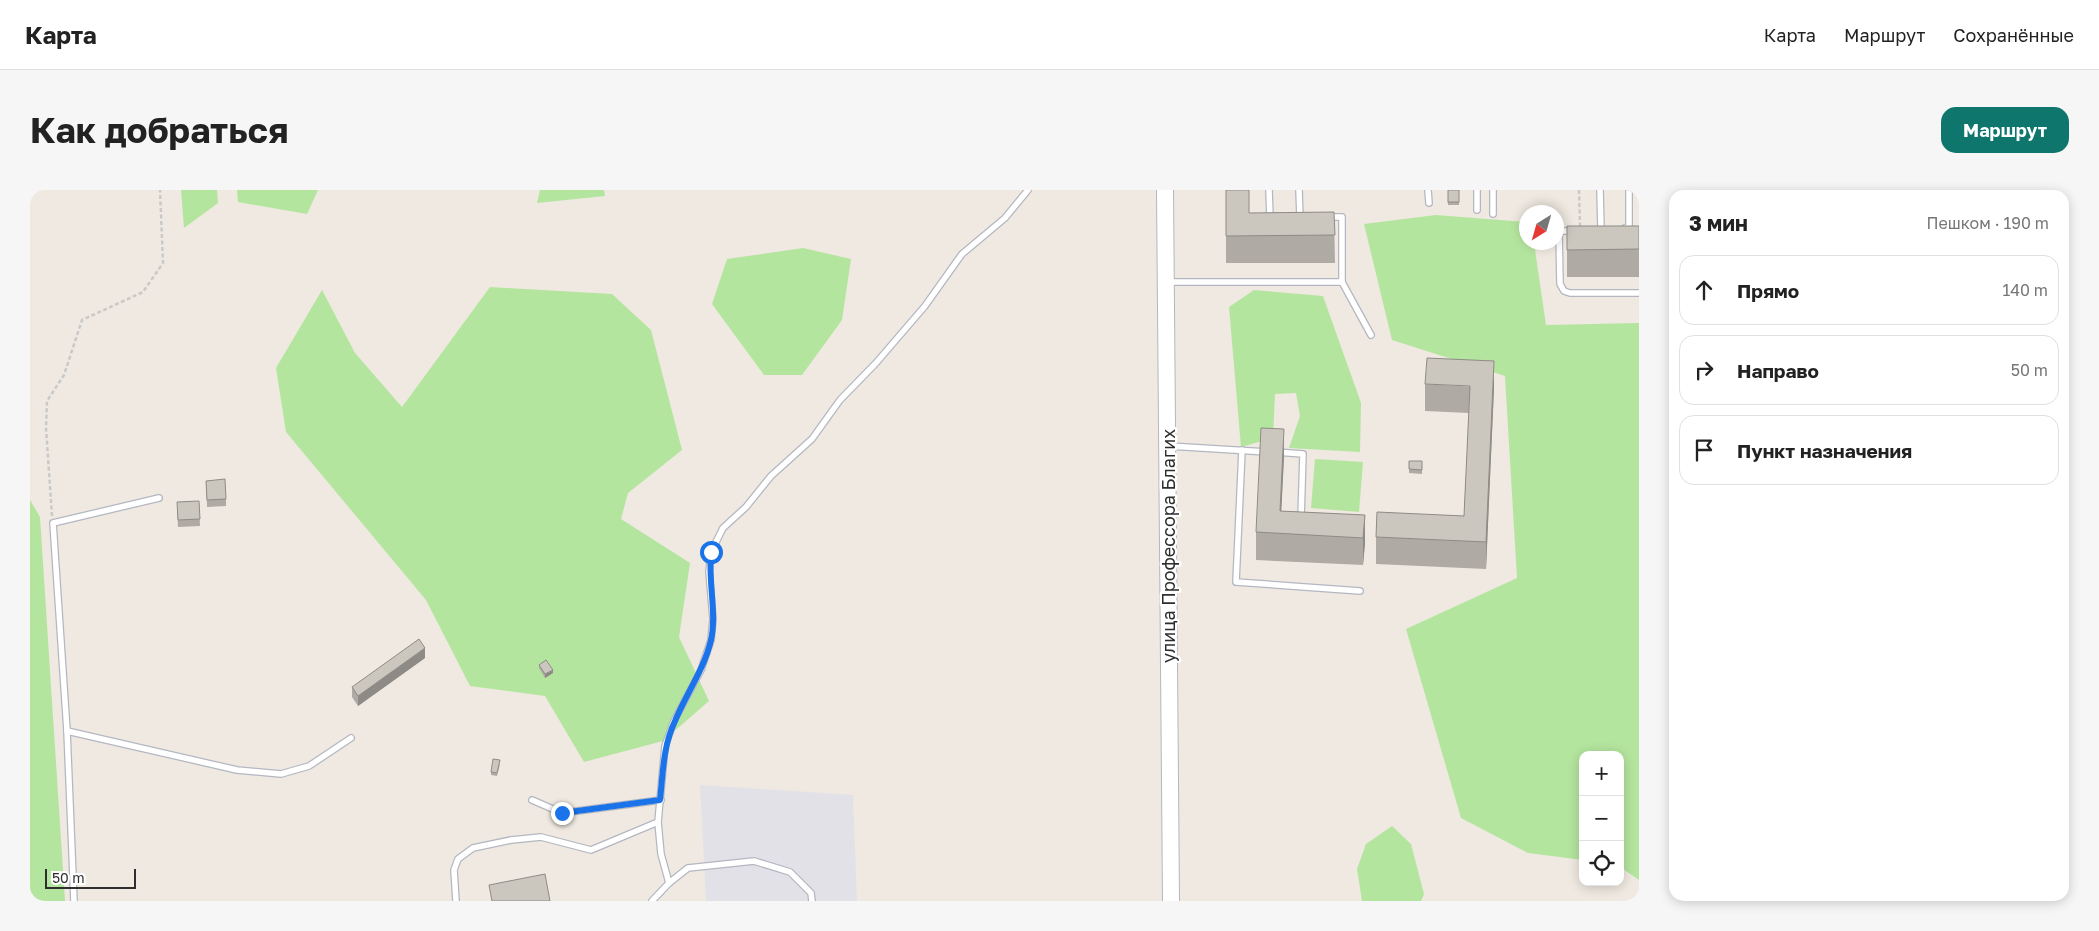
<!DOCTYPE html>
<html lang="ru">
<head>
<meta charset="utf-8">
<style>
  body { margin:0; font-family:"Golos Text",sans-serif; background:#f6f6f6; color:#222 }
  .controls { position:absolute; right:15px; bottom:15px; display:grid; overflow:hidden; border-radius:10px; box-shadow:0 2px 12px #0003 }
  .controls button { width:45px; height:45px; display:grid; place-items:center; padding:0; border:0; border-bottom:1px solid #e0e0e0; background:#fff; color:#222; font:25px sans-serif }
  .compass { position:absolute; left:1489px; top:15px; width:45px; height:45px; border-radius:50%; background:#fff; box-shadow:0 2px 12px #0003; rotate:217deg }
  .scale { position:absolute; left:15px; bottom:12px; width:91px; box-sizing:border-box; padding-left:5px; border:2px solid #2e2e2e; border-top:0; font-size:14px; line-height:18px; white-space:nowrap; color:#2e2e2e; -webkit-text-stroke:4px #fff; paint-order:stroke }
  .stop { position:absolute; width:15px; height:15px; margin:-11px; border:4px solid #1a73e8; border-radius:50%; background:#fff }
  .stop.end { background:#1a73e8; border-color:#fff; box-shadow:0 1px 5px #0008 }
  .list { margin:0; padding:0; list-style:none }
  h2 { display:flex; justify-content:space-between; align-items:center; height:65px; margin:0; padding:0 20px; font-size:21px }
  h2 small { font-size:16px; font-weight:400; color:#767676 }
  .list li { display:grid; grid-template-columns:32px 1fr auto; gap:15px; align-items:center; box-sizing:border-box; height:70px; margin:0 10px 10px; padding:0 10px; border:1px solid #e0e0e0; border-radius:15px }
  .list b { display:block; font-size:19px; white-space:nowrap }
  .list em { font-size:16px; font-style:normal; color:#767676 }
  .icon { flex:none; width:28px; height:28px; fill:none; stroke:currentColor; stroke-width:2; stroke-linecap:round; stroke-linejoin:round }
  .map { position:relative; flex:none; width:1609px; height:711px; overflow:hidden; border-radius:15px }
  header { display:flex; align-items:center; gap:30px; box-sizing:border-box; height:70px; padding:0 25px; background:#fff; border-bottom:1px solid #e0e0e0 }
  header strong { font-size:24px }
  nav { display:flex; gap:28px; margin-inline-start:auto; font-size:18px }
  .intro { display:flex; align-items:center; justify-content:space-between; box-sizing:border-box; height:120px; padding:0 30px }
  h1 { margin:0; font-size:35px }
  .button { padding:12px 22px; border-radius:15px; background:#0f766e; color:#fff; font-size:18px; font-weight:700 }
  main { display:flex; gap:30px; padding:0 30px }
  aside { flex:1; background:#fff; border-radius:15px; box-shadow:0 2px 12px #0003 }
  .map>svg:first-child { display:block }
  .industrial { fill:#e3e1e8 }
  .green { fill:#b4e59e }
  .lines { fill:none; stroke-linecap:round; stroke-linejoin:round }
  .lane-casing { stroke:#b4b7c1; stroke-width:8 }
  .secondary-casing { stroke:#b4b7c1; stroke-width:18 }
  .path { stroke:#c9c9c9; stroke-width:2.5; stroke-dasharray:4 2.5; stroke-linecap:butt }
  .lane { stroke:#fff; stroke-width:5.5 }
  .secondary { stroke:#fff; stroke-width:16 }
  .wall { fill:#afaba4 }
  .shaded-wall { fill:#8e8b86 }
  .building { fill:#cbc7bf; stroke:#8e8b86 }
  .route { stroke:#1a73e8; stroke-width:6 }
  .labels { text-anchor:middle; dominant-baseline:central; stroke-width:4.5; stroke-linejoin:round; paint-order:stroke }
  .street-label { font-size:18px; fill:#2e2e2e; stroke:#fff }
</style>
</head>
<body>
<header>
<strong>Карта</strong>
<nav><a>Карта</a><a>Маршрут</a><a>Сохранённые</a></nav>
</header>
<div class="intro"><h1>Как добраться</h1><a class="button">Маршрут</a></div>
<main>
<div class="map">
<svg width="1609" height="711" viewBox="0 0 1609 711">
  <rect width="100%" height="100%" fill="#efe9e1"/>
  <!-- industrial -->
  <path class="industrial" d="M670,595L823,605L827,711H676Z"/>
  <!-- green -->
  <g class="green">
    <path d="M151,0H187L188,13L154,38Z"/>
    <path d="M207,0H288L277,24L208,12Z"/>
    <path d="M510,0H574L575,6L507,13Z"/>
    <path d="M1406,25L1496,32V52L1504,53L1516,135L1609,133V690L1590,677V565H1553V670L1498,663L1431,628L1376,439L1487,388L1475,186L1362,150L1334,34Z"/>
    <path d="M773,58L821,69L812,130L772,185H734L682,114L697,69Z"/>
    <path d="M460,97L582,104L621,140L652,260L598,303L591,329L660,373L649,447L679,511L633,551L554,572L515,506L440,496L396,410L256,242L246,178L292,100L325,163L372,217Z"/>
    <path d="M1224,100L1293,106L1331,213L1330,262L1259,258L1270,226L1266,203L1245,204L1243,248L1211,257L1199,117Z"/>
    <path d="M1285,269L1333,272L1329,322L1281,318Z"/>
    <path d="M0,310L10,327L35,711H0Z"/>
    <path d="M1362,636L1381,654L1394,704L1391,711H1332L1327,679L1336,654Z"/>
  </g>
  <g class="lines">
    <!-- lane casing -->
    <g class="lane-casing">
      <g id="lane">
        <path d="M1239,0L1240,27H1243"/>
        <path d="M1269,0L1270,27"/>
        <path d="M1398,0L1399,13"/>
        <path d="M1447,0V20"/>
        <path d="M1463,0V24"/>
        <path d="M1570,0L1571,39"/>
        <path d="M1297,27H1312V92"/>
        <path d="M1595,38H1599V0"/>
        <path d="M1543,41H1529L1530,94L1534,101L1540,103H1609"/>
        <path d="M1138,92H1312L1341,145"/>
        <path d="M1139,256L1237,262"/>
        <path d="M1212,260L1206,392L1330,401"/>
        <path d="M1246,262L1273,264L1271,328"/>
        <path d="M37,541L207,580L251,584L279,576L321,548"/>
        <path d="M502,610L532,623L631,610"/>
        <path d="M639,693L631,664L628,632L635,556L644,531L671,480L681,450L683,429L679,382L681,362L693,338L716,317L741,286L782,249L810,210L846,173L895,116L932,64L975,28L998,0"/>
        <path d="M44,711L37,541L23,333L129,308"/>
        <path d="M426,711L424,680L428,669L443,658L481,650L511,647L561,660L628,632"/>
        <path d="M622,711L639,693L658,678L724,671L760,682L781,703L782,711"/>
      </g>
    </g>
    <!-- secondary casing -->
    <g class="secondary-casing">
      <path id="secondary" d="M1135,0L1141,711"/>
    </g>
    <!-- path -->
    <g class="path">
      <path d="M1549,0L1550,36"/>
      <path d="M22,326L16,238L17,211L34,185L52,130L113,102L133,73L130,0"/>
    </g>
    <!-- lane -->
    <use href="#lane" class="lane"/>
    <!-- secondary -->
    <use href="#secondary" class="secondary"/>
  </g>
  <!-- wall -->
  <g class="wall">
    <path d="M1196,0L1219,23L1304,22L1305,73H1196Z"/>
    <rect x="1418" y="0" width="11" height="15"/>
    <rect x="1537" y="36" width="72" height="51"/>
    <path d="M1395,194L1464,198L1456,379L1346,374V347L1434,326L1439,223L1395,221Z"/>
    <path d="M1254,267L1251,321L1335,325V353L1333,375L1226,370V342Z"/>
    <path d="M1392,271V284L1379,283V279Z"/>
    <path d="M176,291L196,309V316L177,317Z"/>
    <path d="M169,311L170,336L148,337L147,319Z"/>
    <path d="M395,468L328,516L322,507V497Z"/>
    <path d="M509,475L523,483L515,488L509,478Z"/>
    <path d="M470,574L467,586L461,585V582Z"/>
  </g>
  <!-- shaded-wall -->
  <g class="shaded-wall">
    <path d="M1464,171V198L1456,379V352Z"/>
    <path d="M1254,239V267L1250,348V321Z"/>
    <path d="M1335,325V353L1333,375V348Z"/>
    <path d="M395,458V468L328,516V506Z"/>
    <path d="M523,480V483L515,488V484Z"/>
  </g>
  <!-- building -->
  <g class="building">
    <path d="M1196,0H1219V23L1304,22L1305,45L1196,46Z"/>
    <rect x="1418" y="0" width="11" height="12"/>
    <path d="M1537,36H1609V59L1537,60Z"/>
    <path d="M1397,168L1464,171L1456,352L1346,347L1347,322L1434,326L1440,196L1395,194Z"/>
    <path d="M1231,238L1254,239L1250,321L1335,325L1333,348L1226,342Z"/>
    <path d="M1379,271H1392V280L1379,279Z"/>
    <path d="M195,289L196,309L177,310L176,291Z"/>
    <path d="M169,311L170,329L148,330L147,312Z"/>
    <path d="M389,449L395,458L328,506L322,497Z"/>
    <path d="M516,470L523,480L515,484L509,475Z"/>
    <path d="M463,569L470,570L467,583L461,582Z"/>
    <path d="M515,684L520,711H462L459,695Z"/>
  </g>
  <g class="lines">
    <!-- route -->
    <path class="route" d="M532,623L630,610C633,583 633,556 645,531C656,504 674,480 681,450C687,424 678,391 681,362"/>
  </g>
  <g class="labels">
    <!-- street labels -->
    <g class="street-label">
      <text transform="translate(1138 356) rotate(-90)">улица Профессора Благих</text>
    </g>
  </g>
</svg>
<div class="controls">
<button>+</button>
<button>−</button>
<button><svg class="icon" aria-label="locate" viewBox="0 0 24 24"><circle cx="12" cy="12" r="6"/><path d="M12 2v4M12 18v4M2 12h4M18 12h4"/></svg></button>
</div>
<svg class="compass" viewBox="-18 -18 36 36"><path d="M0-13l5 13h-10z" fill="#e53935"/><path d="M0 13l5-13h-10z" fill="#767676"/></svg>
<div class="scale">50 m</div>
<div class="stop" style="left:681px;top:362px"></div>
<div class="stop end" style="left:532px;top:623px"></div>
</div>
<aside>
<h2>3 мин<small>Пешком · 190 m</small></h2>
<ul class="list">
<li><svg class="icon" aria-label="ahead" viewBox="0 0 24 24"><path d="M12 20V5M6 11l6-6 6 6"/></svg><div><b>Прямо</b></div><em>140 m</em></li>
<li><svg class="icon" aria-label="right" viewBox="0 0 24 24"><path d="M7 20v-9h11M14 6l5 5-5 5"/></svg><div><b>Направо</b></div><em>50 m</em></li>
<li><svg class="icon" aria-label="arrive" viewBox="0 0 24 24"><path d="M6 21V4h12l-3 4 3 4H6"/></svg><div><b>Пункт назначения</b></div></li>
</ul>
</aside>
</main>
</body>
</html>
